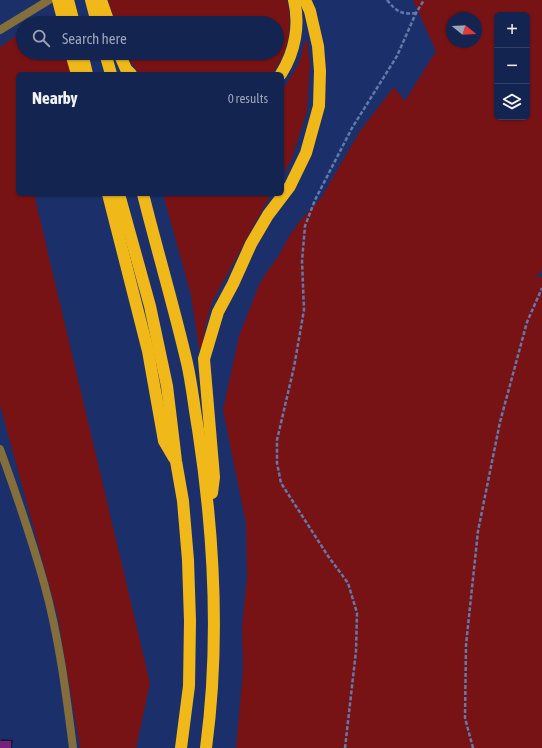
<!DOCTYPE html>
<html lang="en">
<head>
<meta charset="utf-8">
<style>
  body { margin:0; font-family:"Asap Condensed",sans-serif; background:#1d2c57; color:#f1f3f6 }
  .controls { position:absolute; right:12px; top:12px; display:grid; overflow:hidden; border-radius:6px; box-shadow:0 1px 3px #0004 }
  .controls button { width:36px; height:36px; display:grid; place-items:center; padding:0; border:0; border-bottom:1px solid #334167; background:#142450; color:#f1f3f6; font:20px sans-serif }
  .compass { position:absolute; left:446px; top:12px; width:36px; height:36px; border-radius:50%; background:#142450; box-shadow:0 1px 3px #0004; rotate:108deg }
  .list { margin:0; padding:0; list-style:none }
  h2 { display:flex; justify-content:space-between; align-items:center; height:52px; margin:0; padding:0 16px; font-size:17px }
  h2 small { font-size:13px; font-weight:400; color:#9da4b7 }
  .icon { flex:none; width:22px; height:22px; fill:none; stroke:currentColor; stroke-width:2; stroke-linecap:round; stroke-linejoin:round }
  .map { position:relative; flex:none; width:542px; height:748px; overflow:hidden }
  .search { position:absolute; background:#142450; box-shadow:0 1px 3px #0004; left:16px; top:16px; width:268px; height:44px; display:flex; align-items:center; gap:10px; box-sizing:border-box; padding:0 14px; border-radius:22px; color:#9da4b7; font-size:15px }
  .panel { position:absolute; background:#142450; box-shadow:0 1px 3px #0004; left:16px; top:72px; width:268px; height:124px; border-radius:6px }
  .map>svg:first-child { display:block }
  .green { fill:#781315; fill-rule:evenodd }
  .shadow { fill:#0007 }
  .building { fill:#77207b }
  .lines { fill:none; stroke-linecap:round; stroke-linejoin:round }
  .path { stroke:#6578a9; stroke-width:2.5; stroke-dasharray:4 2; stroke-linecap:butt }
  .minor { stroke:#846e3c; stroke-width:8 }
  .tertiary { stroke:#846e3c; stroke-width:8 }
  .motorway { stroke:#f0b919; stroke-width:12 }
</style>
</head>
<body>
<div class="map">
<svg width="542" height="748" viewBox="0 0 542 748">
  <rect width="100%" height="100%" fill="#1b306b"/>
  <!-- green -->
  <g class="green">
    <path d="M108,0H287C293,27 289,52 272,74H139L130,61L126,53H277V23H115Z"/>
    <path d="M413,0H542V270L536,277H542V748H236L243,670L242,627L247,577L246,523L223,410L239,336L259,285L266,273L278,257L288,238L300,221L321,198L360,131L394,87L405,101L436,51ZM497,15H527V117H497ZM452,18H476V42H452Z"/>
    <path d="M23,31V53H67L72,74H18V118L16,119L18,126V194H34L150,683L136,748H80L58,617L0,405V47Z"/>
    <path d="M307,40L310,64L307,111L292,158L282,177V90C289,80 297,69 301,57C303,51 302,44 307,40Z"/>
    <path d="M163,194H271L212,302L206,322L202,348H199L191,295Z"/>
  </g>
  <!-- shadow -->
  <path class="shadow" d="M2,739L13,740L12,748H0V741Z"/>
  <!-- building -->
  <rect class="building" x="0" y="741" width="11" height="7"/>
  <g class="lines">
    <!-- path -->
    <g class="path">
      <path d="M387,0C396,11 401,15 416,13"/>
      <path d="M345,748L356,651L357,613L348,583L328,556L281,483L277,463V440L294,367L304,310L302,261L305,226L315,200L352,128L397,56L416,13L424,0"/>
      <path d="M473,748L465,718L466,645L478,531L500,422L527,322L542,288"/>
    </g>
    <!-- minor -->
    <path class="minor" d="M0,449C16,493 31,537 44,583C59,637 66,692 73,748"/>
    <!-- tertiary -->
    <path class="tertiary" d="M0,30L49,0"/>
    <!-- motorway -->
    <g class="motorway">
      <path d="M58,0L64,23"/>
      <path d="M68,0L74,23"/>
      <path d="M91,0L97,23"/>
      <path d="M101,0L109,23"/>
      <path d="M71,53L77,74"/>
      <path d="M82,53L87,74"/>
      <path d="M105,53L111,74"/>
      <path d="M119,53L126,69L131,74"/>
      <path d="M281,74C295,52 300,25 294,0"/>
      <path d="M108,194L148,351L164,441L174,458"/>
      <path d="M119,194L150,306L167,386L176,461L183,501L188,560L190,621L189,686L181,748"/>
      <path d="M143,194C157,250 174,307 187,363C192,385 194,407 198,429C214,533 220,644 206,748"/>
      <path d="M212,493L214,477L204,359L218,312L233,284L251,244L268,215L290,186L306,153L319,106L320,71L318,46L310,11L305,0"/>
    </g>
  </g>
</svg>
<div class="controls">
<button>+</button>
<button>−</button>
<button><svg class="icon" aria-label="layers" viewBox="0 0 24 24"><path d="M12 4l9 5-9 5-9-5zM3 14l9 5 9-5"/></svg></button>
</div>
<svg class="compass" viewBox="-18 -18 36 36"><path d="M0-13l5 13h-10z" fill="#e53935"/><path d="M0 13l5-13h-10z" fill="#9da4b7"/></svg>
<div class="search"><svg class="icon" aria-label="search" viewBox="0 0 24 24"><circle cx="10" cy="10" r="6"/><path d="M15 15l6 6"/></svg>Search here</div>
<section class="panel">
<h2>Nearby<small>0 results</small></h2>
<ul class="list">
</ul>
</section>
</div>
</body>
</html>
